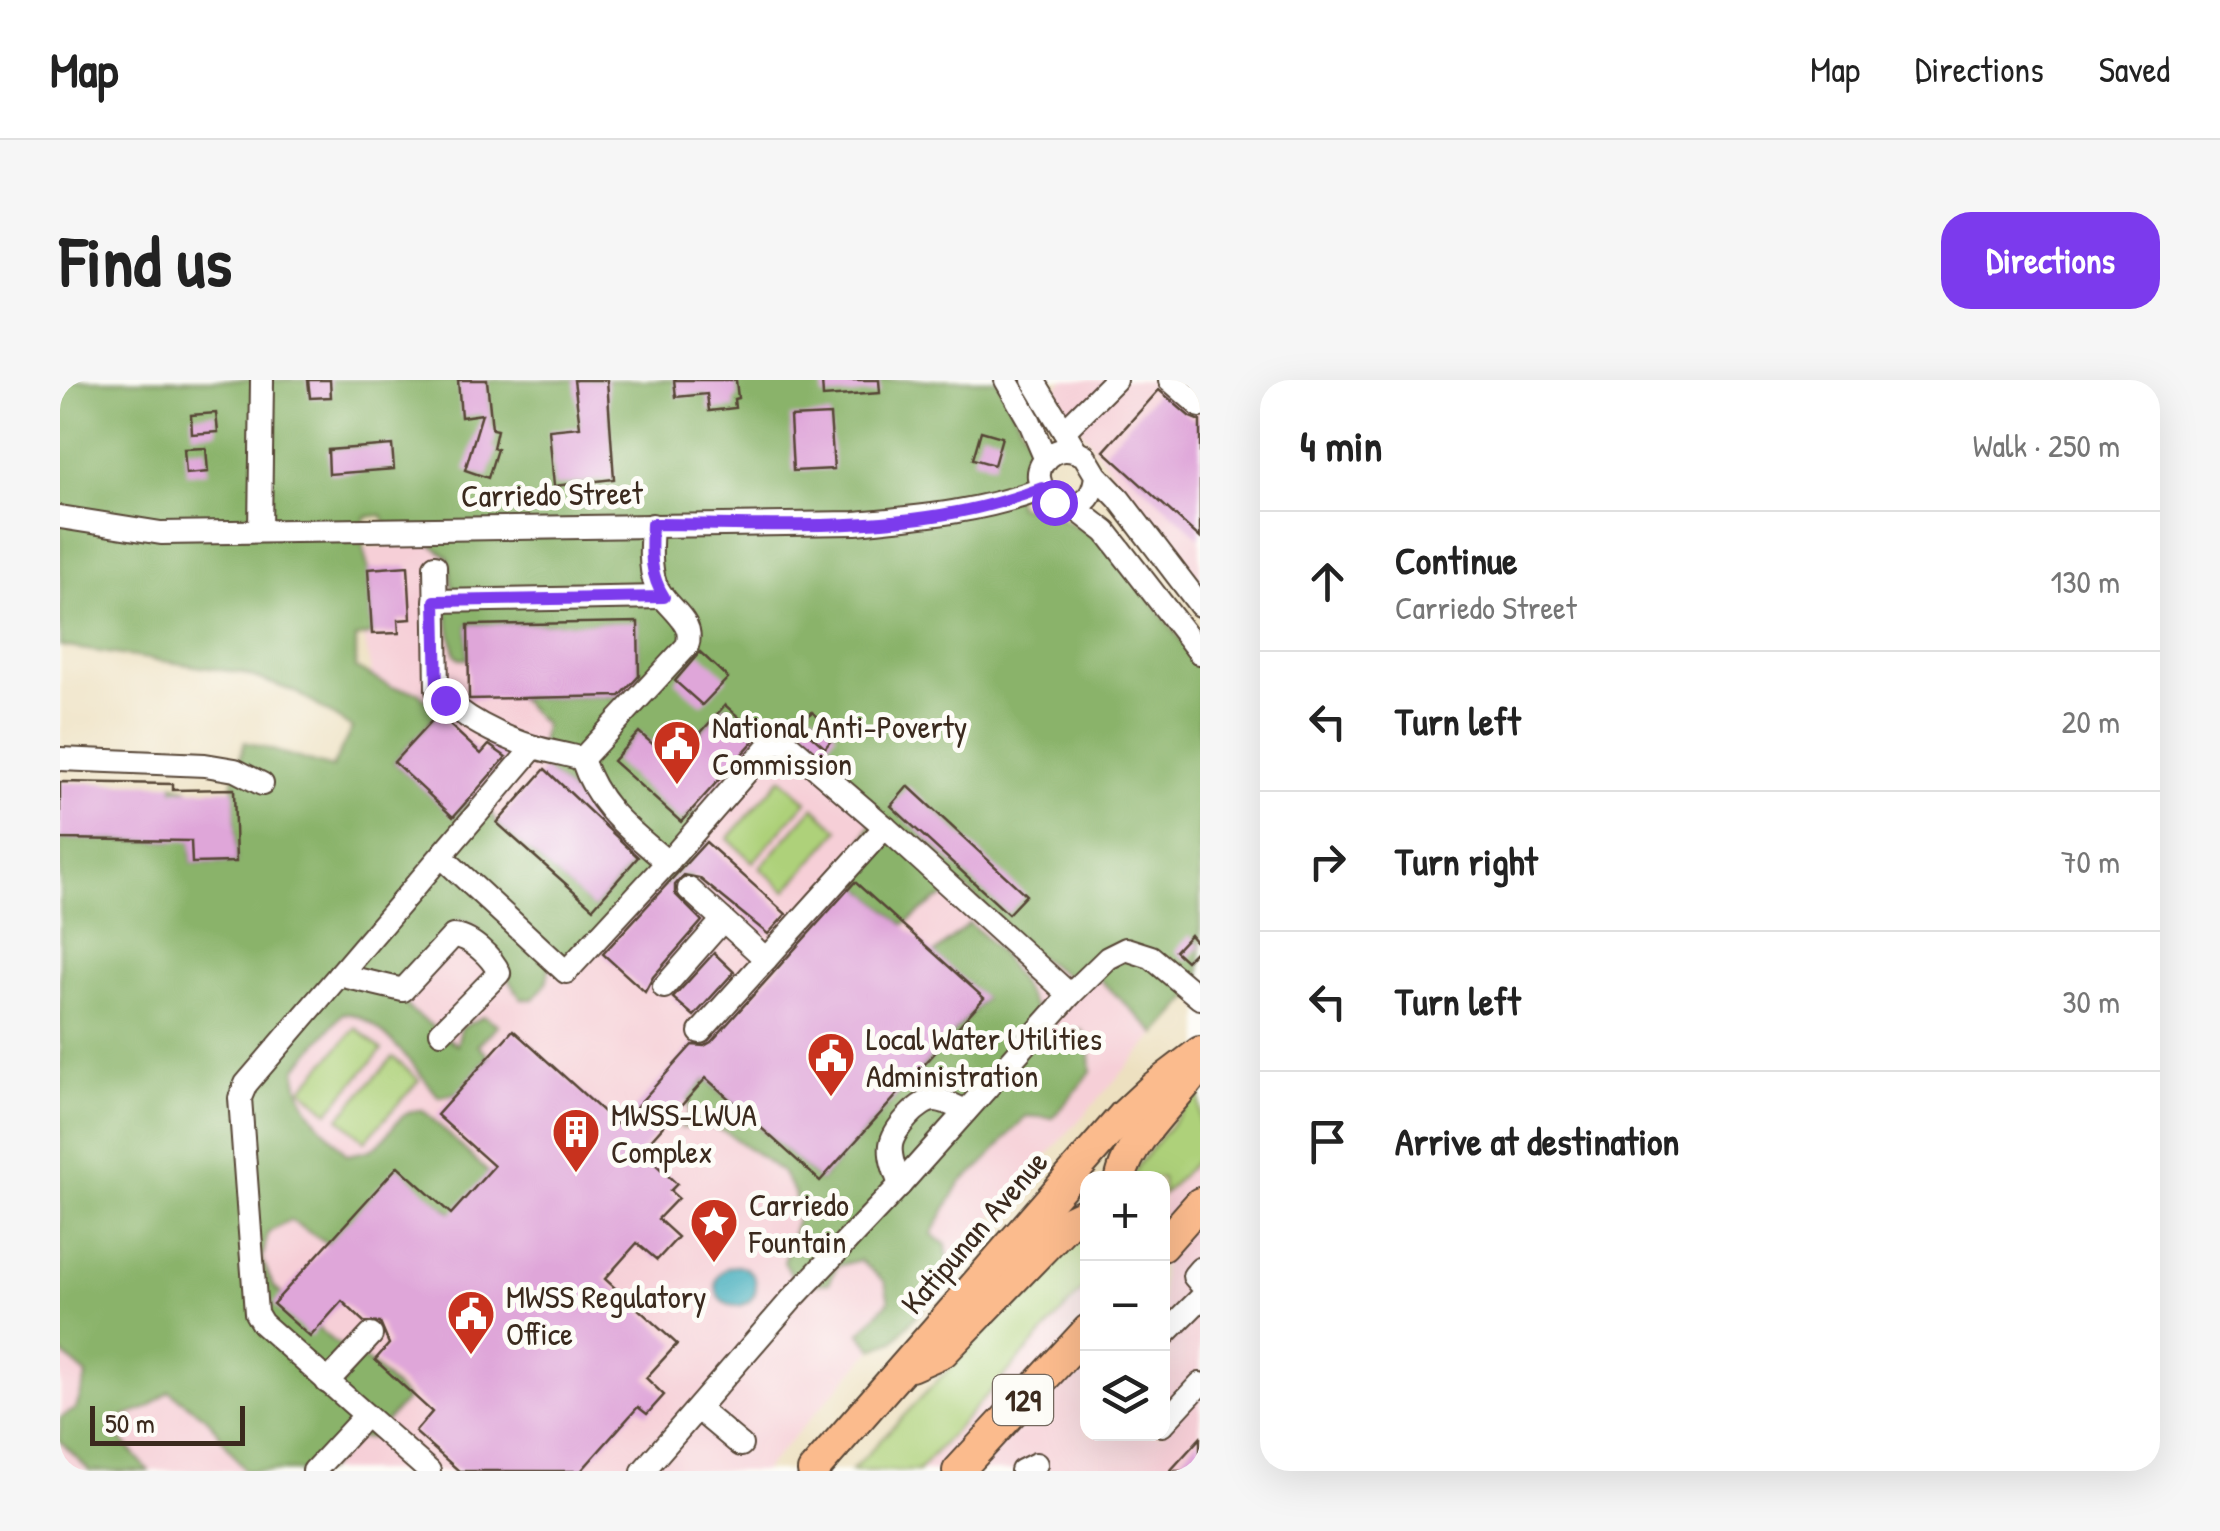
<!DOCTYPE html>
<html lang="en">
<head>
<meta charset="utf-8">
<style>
  body { margin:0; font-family:"Patrick Hand",sans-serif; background:#f6f6f6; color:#222 }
  .controls { position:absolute; right:30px; bottom:30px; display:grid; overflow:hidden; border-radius:20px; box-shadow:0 10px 40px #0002 }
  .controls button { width:90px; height:90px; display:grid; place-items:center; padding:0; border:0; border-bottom:2px solid #e0e0e0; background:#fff; color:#222; font:50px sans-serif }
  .scale { position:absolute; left:30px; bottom:25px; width:155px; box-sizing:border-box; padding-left:10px; border:5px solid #3b2a1e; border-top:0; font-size:28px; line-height:35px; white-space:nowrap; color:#3b2a1e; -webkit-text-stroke:8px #fdfcf7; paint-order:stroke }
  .stop { position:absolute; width:30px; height:30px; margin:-22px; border:8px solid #7c3aed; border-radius:50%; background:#fff }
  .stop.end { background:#7c3aed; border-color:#fff; box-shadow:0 2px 10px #0008 }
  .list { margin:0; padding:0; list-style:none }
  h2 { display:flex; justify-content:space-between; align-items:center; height:130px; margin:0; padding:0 40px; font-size:42px }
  h2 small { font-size:32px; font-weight:400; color:#767676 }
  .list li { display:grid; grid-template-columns:65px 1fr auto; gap:30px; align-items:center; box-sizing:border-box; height:140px; padding:0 40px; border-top:2px solid #e0e0e0 }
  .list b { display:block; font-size:38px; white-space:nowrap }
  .list p { margin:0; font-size:32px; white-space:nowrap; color:#767676 }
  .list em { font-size:32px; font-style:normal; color:#767676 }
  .icon { flex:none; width:55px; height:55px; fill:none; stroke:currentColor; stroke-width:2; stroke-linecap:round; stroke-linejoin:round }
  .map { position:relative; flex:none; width:1140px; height:1091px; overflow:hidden; border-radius:30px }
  header { display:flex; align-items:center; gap:60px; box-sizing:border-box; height:140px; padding:0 50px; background:#fff; border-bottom:2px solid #e0e0e0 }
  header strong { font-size:48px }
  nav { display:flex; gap:55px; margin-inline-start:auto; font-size:35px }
  .intro { display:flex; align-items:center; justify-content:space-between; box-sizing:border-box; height:240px; padding:0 60px }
  h1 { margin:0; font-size:70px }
  .button { padding:25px 45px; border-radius:30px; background:#7c3aed; color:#fff; font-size:35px; font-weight:700 }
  main { display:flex; gap:60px; padding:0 60px }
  aside { flex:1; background:#fff; border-radius:30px; box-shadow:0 10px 40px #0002 }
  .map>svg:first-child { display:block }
  .built { fill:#f6cfd7 }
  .green { fill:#aed17a; stroke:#747e4c; stroke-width:2.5 }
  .forest { fill:#8ab36a; stroke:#626e44; stroke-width:2.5; fill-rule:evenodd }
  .water { fill:#3dabbb; stroke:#3c6a6c; stroke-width:2.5 }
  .building { fill:#dfa6d9 }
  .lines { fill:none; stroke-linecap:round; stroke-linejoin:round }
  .minor-casing { stroke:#564536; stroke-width:26 }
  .major-casing { stroke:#564536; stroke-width:34 }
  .minor { stroke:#fff; stroke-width:22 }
  .major { stroke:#fbbb8d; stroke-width:30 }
  .route { stroke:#7c3aed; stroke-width:12 }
  .labels { text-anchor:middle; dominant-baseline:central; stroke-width:10; stroke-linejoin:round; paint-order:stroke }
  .shield { fill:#fdfcf7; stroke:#75695f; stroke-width:2.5 }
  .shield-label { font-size:30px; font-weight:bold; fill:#3b2a1e }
  .street-label { font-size:32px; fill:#3b2a1e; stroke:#fdfcf7 }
  .poi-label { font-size:32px; fill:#3b2a1e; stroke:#fdfcf7; text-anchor:start }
</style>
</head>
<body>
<header>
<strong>Map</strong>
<nav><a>Map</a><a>Directions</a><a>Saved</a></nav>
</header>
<div class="intro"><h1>Find us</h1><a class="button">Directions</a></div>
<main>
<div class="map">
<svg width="1140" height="1091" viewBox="0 0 1140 1091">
  <rect width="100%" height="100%" fill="#fdfcf7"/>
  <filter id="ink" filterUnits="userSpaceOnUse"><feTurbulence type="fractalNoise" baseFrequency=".01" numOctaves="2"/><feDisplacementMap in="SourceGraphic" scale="20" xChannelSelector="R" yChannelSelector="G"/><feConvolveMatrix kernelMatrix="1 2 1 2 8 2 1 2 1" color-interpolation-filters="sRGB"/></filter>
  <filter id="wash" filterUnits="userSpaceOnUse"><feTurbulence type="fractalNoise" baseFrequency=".0048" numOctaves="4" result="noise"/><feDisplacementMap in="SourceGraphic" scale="40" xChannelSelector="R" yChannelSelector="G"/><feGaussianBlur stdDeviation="2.25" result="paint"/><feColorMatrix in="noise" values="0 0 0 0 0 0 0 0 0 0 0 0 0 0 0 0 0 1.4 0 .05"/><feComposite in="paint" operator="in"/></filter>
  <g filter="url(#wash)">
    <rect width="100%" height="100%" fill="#ede0c0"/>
    <!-- built -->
    <g class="built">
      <path d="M1003,0H1103L1140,32V203L1079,130L993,11Z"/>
      <path d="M626,154L1140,606L703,1091H0V952L133,697L339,439L287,168Z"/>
      <path d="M1140,742V1091H810L1027,860L1028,1054H1102V798Z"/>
    </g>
    <!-- green -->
    <g class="green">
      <path d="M721,398L747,421L693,482L668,459Z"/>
      <path d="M754,427L779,450L726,511L700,488Z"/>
      <path d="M296,648L322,670L268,732L242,709Z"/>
      <path d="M333,677L359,700L305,761L279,738Z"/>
      <path d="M1140,709V776L1103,815L1102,798H1072L1078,785Z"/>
      <path d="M1027,850V905L858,1091H791L1011,861Z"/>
    </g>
    <!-- forest -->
    <g class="forest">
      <path d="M0,0H938L970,63L968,98L954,109L958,126L979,128L1045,161L1140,285V606L1097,654L1023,584L1009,598L977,576L905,507L876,520L843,545L786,494L819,429L747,364L732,381L665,325L614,383L579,352L554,380L621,441L638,429L649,451L631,497L616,514L599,500L535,572L490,585L486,604L473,619H461L416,545L398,540L341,599L348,628L397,665L401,648L424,636L438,645L418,665L429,676L398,713L379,717C359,693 316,632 283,633L236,689C237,728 264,747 287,775C295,773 306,772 312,769C331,758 337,728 363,730L439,803L404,843L341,794L272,867L230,840L208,853L202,879L213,906L270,959L310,983L347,1019L310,1058H298L266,1091H185L148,1039L109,1011L88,1028L63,1037L55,1052L89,1091H30L0,1061V1038L16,1029L27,995L0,972V459L113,461V404L129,410L132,483L176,482L173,401L185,362L272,388L292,348L238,313L183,293L0,266ZM322,135L331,159L360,156L389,178L393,213L386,229L395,274L400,279H408V245L578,243L579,316L458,318L484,345L478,384L581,474L534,528L437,443L431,433L409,420L393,436L334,382L378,334L358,312L331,307L296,288V258L312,254L309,193L301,157L305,137Z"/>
      <path d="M909,543C948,573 966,615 991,656L1021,650L1029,659L1031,692L993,738L966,736L922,785L900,803L872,854L886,865L890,896L834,961L813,969L800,953L829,921L825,902L800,880L777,886L769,903L737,904L724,882L738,835L734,812L722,792L664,751L648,746L621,748L629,733L628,718L646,699L760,801L924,619L874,574Z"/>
    </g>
    <!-- water -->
    <circle class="water" cx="676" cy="906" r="20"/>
    <g id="blocks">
      <!-- building -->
      <g class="building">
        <path d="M248,0H270L271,17L250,18Z"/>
        <path d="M398,0H427L432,49L437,50L433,68L437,69L428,98L405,90L422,34L401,37Z"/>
        <path d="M514,0H547L554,99L494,106L489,50L520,47Z"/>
        <path d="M614,0H676L678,18L674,19L675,28L649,31L647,14L616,17Z"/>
        <path d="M762,0H819L820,13L763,17Z"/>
        <path d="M1099,10L1130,37L1140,41V158L1044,71Z"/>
        <path d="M156,33L158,52L132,54L131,35Z"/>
        <path d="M770,35L774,89L733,91L730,37Z"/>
        <path d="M921,51L942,57L934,85L913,79Z"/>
        <path d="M332,65L334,89L269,94L268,70Z"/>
        <path d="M146,68L148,92L126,94L124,69Z"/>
        <path d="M348,186L351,239L338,240L339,253L312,254L308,189Z"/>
        <path d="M578,242L579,296L560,316L409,319L408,245Z"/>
        <path d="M640,272L668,298L642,325L615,301Z"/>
        <path d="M665,325L699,355L621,442L553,381L579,352L614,383Z"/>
        <path d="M752,332L777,353L765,368L740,346Z"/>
        <path d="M378,334L421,374L429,365L446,377L393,437L334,382Z"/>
        <path d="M485,389L578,477L533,528L437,443Z"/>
        <path d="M0,402L113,404V410L174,409L176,482L132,483L131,461L0,459Z"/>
        <path d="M848,406L966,515L948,534L831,426Z"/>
        <path d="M646,462L726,534L708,554L639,498L624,495L615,505V514L642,541L593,597L585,612L543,574Z"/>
        <path d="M795,502L924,618L760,801L646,698L581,771L617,804L610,811L618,818L598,839L618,857L597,880L577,863L545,899L617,964L586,998L604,1015L587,1034L578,1027L521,1091H399L355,1052L372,1032L315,980L329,964L320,943L304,942L282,921L250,957L213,924L338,786L391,834L434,786L377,735L453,650L559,746L632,665L644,666L651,662Z"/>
        <path d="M1130,555L1140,567L1126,581L1115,571Z"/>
        <path d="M654,573L674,592L634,636L613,618Z"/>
        <path d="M1140,1058V1091H1110Z"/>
      </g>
    </g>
  </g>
  <g filter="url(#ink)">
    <use href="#blocks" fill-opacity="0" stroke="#564536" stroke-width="2.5"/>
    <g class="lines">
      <!-- minor casing -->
      <g class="minor-casing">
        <g id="minor">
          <path d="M946,0L969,40L986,80"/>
          <path d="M973,0L1016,71"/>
          <path d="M1110,0L1140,26"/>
          <path d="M1004,51L1055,0"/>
          <path d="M1036,95C1030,161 945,102 994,73C1004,67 1014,70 1024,75L1036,95L1059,119L1140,225"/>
          <path d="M1011,125L1046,152L1140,273"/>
          <path d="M0,137L101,153L795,143C859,137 921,132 982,109"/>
          <path d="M200,151L202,0"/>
          <path d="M375,186L377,310C399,337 441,357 474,367C490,372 506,374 522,379C539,429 569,449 608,483"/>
          <path d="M375,221L603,217"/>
          <path d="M0,379L145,385L175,390L202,404"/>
          <path d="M522,379L627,266C637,239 602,226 595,203C589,185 591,163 592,145"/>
          <path d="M382,477L506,592L616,473L709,366L717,362L727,363L825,447L1010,615L1048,578L1066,569L1091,577L1140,618"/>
          <path d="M629,509L706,579"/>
          <path d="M279,595L343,610L393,556C410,556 433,578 439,593L381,652"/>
          <path d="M604,607L663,540"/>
          <path d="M640,652L825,447"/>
          <path d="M840,805C836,793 829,778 831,765C833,750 859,720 875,720C885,720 896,727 906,731"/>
          <path d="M1140,889L1134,896L1140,903"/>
          <path d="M1102,957L1140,919"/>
          <path d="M267,1002L311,955"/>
          <path d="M638,1029L681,1065"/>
          <path d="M1102,1045L1140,1004"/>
          <path d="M254,1091L305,1036"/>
          <path d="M369,1091L202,943L196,933L180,718L186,704L474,367"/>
          <path d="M583,1091L732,919L840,805L1010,615"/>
          <path d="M962,1091L976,1084"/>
        </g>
      </g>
      <!-- major casing -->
      <g class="major-casing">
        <g id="major">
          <path d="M1061,798C1068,761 1117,718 1140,686"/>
          <path d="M1102,866L1140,823"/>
          <path d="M851,986L883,972L1011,840L1028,832"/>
          <path d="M753,1091L1063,736L1094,707L1140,672"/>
          <path d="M898,1091L1028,950"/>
        </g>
      </g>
      <!-- minor -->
      <use href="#minor" class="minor"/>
      <!-- major -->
      <use href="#major" class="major"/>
    </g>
  </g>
  <g class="lines" filter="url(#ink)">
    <!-- route -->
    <path class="route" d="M385,320L377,310L375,221L604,217C589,194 591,171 592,144C721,144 860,156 982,108L994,122"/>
  </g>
  <!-- icons -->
  <defs>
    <g id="civic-pin" transform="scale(2.5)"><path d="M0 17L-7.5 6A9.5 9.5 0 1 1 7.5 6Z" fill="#c8321e" stroke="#fdfcf7"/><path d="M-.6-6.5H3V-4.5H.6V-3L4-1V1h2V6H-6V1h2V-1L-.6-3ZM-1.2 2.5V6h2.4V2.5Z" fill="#fff"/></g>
    <g id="building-pin" transform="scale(2.5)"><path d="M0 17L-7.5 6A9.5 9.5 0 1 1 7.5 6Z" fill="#c8321e" stroke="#fdfcf7"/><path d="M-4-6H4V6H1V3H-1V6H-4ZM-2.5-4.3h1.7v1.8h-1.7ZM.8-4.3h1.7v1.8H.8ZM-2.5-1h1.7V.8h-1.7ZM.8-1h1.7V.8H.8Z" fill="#fff"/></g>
    <g id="sight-pin" transform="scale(2.5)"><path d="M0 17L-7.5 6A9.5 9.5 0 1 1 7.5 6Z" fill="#c8321e" stroke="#fdfcf7"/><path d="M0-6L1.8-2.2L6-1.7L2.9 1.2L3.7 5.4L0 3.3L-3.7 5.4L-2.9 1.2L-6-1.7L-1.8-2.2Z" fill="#fff"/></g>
  </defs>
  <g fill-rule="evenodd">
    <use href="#civic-pin" x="617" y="364"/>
    <use href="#civic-pin" x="771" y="676"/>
    <use href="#building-pin" x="516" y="752"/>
    <use href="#sight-pin" x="654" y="842"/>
    <use href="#civic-pin" x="411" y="934"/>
  </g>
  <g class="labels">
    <!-- shield labels -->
    <rect class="shield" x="933" y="995" width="60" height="50" rx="8"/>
    <g class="shield-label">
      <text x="963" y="1020">129</text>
    </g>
    <!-- street labels -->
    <g class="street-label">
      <text transform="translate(492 114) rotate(-1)">Carriedo Street</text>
      <text transform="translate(914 852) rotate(-49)">Katipunan Avenue</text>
    </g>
    <!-- poi labels -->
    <g class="poi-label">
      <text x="652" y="346">National Anti-Poverty<tspan x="652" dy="37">Commission</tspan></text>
      <text x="806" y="658">Local Water Utilities<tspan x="806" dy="37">Administration</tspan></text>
      <text x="551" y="734">MWSS-LWUA<tspan x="551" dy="37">Complex</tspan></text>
      <text x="689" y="824">Carriedo<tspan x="689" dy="37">Fountain</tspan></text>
      <text x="446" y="916">MWSS Regulatory<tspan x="446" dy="37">Office</tspan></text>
    </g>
  </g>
</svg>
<div class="controls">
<button>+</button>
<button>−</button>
<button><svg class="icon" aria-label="layers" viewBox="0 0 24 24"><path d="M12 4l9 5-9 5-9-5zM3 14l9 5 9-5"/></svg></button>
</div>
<div class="scale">50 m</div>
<div class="stop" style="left:994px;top:122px"></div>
<div class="stop end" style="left:385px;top:320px"></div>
</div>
<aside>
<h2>4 min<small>Walk · 250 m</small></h2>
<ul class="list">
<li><svg class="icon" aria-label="ahead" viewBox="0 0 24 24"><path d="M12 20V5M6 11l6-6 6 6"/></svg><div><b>Continue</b><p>Carriedo Street</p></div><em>130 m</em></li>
<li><svg class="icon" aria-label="left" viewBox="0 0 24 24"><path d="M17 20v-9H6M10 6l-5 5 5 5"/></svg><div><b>Turn left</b></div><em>20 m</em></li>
<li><svg class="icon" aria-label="right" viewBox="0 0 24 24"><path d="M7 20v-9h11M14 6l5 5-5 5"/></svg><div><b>Turn right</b></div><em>70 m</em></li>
<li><svg class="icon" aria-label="left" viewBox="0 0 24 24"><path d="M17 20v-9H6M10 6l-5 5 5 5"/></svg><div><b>Turn left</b></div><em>30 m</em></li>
<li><svg class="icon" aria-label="arrive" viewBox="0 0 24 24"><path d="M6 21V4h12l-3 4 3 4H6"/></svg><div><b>Arrive at destination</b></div></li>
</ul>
</aside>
</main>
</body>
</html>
